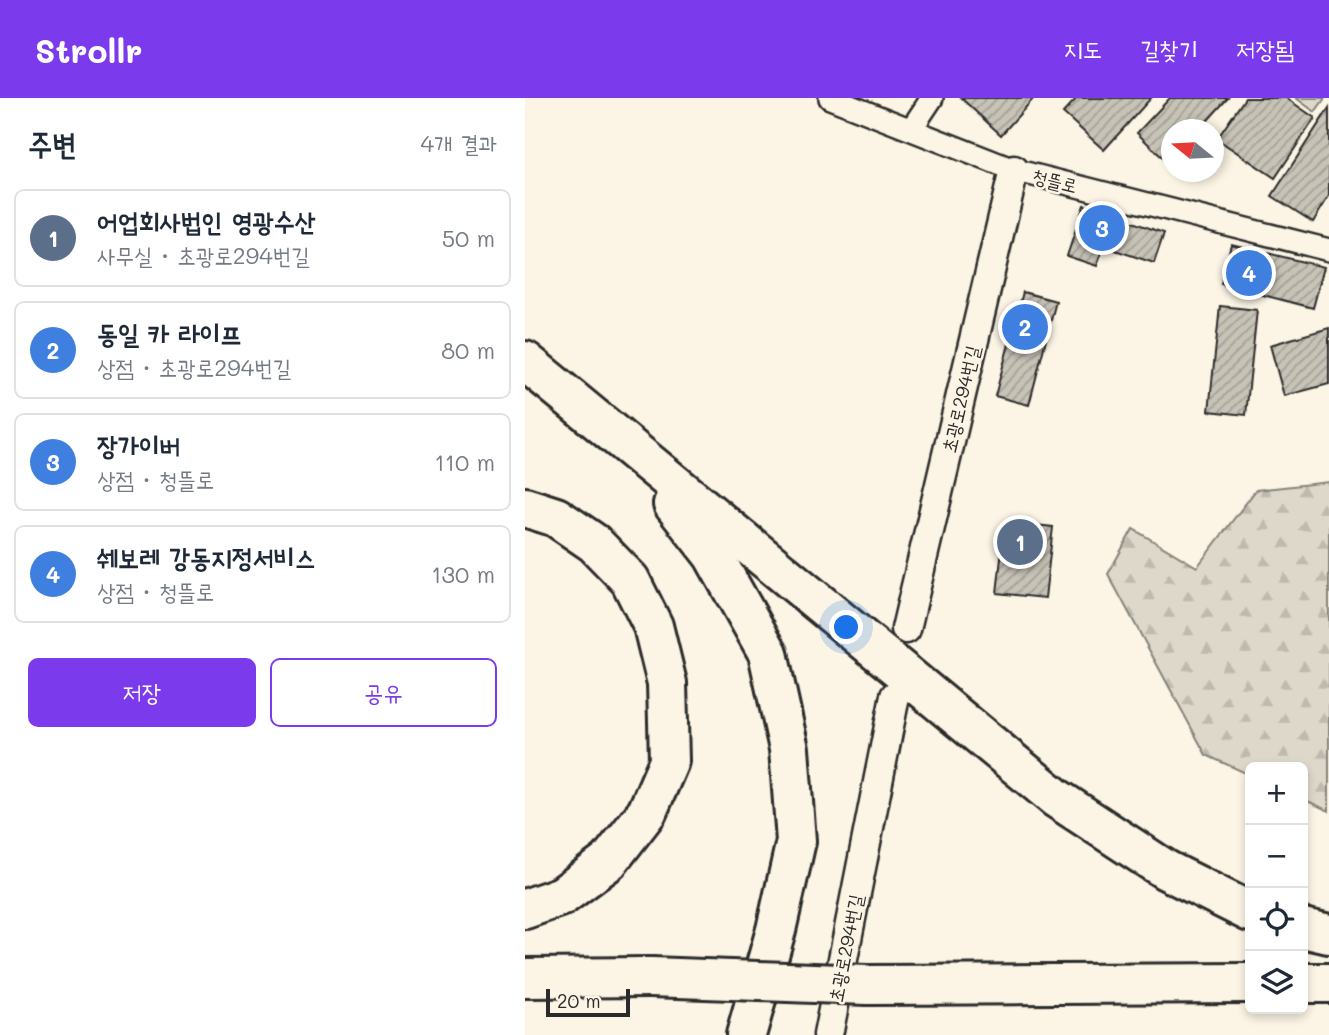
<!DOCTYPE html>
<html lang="ko">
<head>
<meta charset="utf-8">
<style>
  body { margin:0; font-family:Mali,"Poor Story",sans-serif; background:#f2f2f3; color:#1f2937 }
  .controls { position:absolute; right:21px; bottom:21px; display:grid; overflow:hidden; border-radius:10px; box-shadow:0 4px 10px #0003 }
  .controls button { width:63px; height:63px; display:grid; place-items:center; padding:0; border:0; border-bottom:2px solid #e0e1e3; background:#fff; color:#1f2937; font:35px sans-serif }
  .compass { position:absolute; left:636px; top:21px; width:63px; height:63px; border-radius:50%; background:#fff; box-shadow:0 4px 10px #0003; rotate:288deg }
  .scale { position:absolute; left:21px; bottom:18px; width:84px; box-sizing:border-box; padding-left:7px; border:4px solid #2b2b2b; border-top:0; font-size:19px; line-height:24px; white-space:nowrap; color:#2b2b2b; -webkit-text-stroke:5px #fcf5e5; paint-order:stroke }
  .you { position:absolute; left:322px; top:530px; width:24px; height:24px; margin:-18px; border:5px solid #fff; border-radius:50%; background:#1a73e8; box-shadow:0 0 0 10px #1a73e833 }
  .badge { display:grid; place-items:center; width:46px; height:46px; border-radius:50%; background:#7c3aed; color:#fff; font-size:23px; font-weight:700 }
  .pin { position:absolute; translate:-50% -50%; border:4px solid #fff; box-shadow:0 2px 7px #0006 }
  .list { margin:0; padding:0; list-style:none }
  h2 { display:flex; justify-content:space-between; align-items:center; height:91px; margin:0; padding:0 28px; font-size:30px }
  h2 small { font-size:23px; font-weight:400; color:#747a83 }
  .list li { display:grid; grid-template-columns:46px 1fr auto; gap:21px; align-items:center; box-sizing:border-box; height:98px; margin:0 14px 14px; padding:0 14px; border:2px solid #e0e1e3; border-radius:10px }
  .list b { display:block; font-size:26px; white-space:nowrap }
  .list p { margin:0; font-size:23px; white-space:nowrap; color:#747a83 }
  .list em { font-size:23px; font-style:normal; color:#747a83 }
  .actions { display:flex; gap:14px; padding:21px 28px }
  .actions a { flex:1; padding:16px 0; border:2px solid #7c3aed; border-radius:10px; text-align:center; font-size:24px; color:#7c3aed }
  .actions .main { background:#7c3aed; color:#fff }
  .icon { flex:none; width:38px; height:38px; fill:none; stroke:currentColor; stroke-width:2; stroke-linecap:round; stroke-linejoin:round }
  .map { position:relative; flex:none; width:804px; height:937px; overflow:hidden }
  header { display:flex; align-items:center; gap:42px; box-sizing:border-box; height:98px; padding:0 35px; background:#7c3aed; color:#fff }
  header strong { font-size:33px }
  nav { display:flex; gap:38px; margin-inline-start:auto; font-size:24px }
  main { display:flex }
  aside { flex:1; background:#fff }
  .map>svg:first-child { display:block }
  .forest { fill:url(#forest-firs); stroke:#84827a; stroke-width:2 }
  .green { fill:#ded8ca; stroke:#84827a; stroke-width:2 }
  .building { fill:url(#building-hatch); stroke:#2b2b2b; stroke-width:2 }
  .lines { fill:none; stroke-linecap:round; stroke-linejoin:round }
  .minor-casing { stroke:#2b2b2b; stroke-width:26 }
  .tertiary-casing { stroke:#2b2b2b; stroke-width:33 }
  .motorway-casing { stroke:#2b2b2b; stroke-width:44 }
  .minor { stroke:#fcf5e5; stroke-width:21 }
  .tertiary { stroke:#fcf5e5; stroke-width:28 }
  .motorway { stroke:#fcf5e5; stroke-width:38 }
  .motorway-bridge-casing { stroke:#2b2b2b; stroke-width:44; stroke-linecap:butt }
  .motorway-bridge { stroke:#fcf5e5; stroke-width:38 }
  .labels { text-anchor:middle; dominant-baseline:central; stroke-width:5; stroke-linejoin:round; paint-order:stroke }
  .street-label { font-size:19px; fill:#2b2b2b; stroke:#fcf5e5 }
</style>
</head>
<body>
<header>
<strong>Strollr</strong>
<nav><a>지도</a><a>길찾기</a><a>저장됨</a></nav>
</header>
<main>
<aside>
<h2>주변<small>4개 결과</small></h2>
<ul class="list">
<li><span class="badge" style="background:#5c6f8a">1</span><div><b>어업회사법인 영광수산</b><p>사무실 · 초광로294번길</p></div><em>50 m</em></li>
<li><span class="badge" style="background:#3f7fe0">2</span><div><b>동일 카 라이프</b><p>상점 · 초광로294번길</p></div><em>80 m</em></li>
<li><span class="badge" style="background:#3f7fe0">3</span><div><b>장가이버</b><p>상점 · 청뜰로</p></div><em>110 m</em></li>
<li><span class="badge" style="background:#3f7fe0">4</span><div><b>쉐보레 강동지정서비스</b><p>상점 · 청뜰로</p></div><em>130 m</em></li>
</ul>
<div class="actions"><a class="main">저장</a><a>공유</a></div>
</aside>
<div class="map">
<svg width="804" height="937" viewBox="0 0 804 937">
  <defs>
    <pattern id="forest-firs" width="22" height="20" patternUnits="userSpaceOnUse" patternTransform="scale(1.75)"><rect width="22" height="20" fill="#ded8ca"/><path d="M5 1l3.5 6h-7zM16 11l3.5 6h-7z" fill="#bfbaae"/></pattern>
    <pattern id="building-hatch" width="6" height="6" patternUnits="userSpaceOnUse" patternTransform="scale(1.75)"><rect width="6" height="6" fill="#c8c3b7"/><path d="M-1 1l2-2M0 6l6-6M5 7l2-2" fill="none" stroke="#a39f95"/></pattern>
  </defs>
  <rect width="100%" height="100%" fill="#fcf5e5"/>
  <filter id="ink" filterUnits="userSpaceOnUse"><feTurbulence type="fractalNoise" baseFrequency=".0143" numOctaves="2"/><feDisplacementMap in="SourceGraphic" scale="14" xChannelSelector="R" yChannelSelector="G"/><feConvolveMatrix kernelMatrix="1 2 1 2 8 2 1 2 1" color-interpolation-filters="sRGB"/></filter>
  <g filter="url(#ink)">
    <!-- forest -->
    <path class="forest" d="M804,384V713L778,701V669H725V677L681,657L583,476L608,431L672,469L731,392Z"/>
    <!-- green -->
    <path class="green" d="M771,0H800L790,14Z"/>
    <!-- building -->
    <g class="building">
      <path d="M436,0H509L476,37Z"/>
      <path d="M552,0H626L579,52L538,15Z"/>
      <path d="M645,0H703L674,32H646V61L643,65L612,35Z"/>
      <path d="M720,0H761L790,20L750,80L692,41Z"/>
      <path d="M804,10V98L788,124L747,98Z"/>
      <path d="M559,107L639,135L629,165L578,148L572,168L542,158Z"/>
      <path d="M706,146L799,169L788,210L696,186Z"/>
      <path d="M498,194L531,203L504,307L470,298Z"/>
      <path d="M695,208L732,212L721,317L684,313Z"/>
      <path d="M804,230V286L759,298L745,247Z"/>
      <path d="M480,424L528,429L520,500L472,495Z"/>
    </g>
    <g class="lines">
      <!-- minor casing -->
      <g class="minor-casing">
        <g id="minor">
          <path d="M305,0L489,72L804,152"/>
          <path d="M387,30L407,0"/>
        </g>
      </g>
      <!-- tertiary casing -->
      <g class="tertiary-casing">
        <g id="tertiary">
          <path d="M381,531L489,72"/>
          <path d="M303,937L370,598"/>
        </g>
      </g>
      <!-- motorway casing -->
      <g class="motorway-casing">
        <g id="motorway">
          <path d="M0,263L531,700L641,772L725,814"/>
          <path d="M148,406L188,457L243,555L264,651L271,743L251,832L221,937"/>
          <path d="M0,409L31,419L69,445L105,482L128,528L142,585L144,663L122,714L84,763L37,798L0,811"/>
          <path d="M778,830L804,836"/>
          <path d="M0,880L126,879"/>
          <path d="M778,885H804"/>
          <path d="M342,887L725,885"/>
        </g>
      </g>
      <!-- minor -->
      <use href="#minor" class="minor"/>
      <!-- tertiary -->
      <use href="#tertiary" class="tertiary"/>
      <!-- motorway -->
      <use href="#motorway" class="motorway"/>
      <!-- motorway-bridge casing -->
      <g class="motorway-bridge-casing">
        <path id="motorway-bridge" d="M126,879L342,887"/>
      </g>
      <!-- motorway-bridge -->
      <use href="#motorway-bridge" class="motorway-bridge"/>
    </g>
  </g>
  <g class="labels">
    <!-- street labels -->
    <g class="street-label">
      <text transform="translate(530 82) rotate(14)">청뜰로</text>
      <text transform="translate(435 301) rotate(-77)">초광로294번길</text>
      <text transform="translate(320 850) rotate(-79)">초광로294번길</text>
    </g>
  </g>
</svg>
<div class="controls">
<button>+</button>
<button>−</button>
<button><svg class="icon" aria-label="locate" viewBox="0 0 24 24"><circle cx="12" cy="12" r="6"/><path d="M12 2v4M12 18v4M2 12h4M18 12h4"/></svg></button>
<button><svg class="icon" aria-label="layers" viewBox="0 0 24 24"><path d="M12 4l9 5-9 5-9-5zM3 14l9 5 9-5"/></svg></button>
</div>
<svg class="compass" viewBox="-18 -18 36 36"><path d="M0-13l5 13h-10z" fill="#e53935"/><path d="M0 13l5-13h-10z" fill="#747a83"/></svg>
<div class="scale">20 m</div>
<div class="you"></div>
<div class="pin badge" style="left:495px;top:444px;background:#5c6f8a">1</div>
<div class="pin badge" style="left:500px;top:229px;background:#3f7fe0">2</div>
<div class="pin badge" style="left:577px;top:130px;background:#3f7fe0">3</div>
<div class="pin badge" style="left:724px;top:175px;background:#3f7fe0">4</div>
</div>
</main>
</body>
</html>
